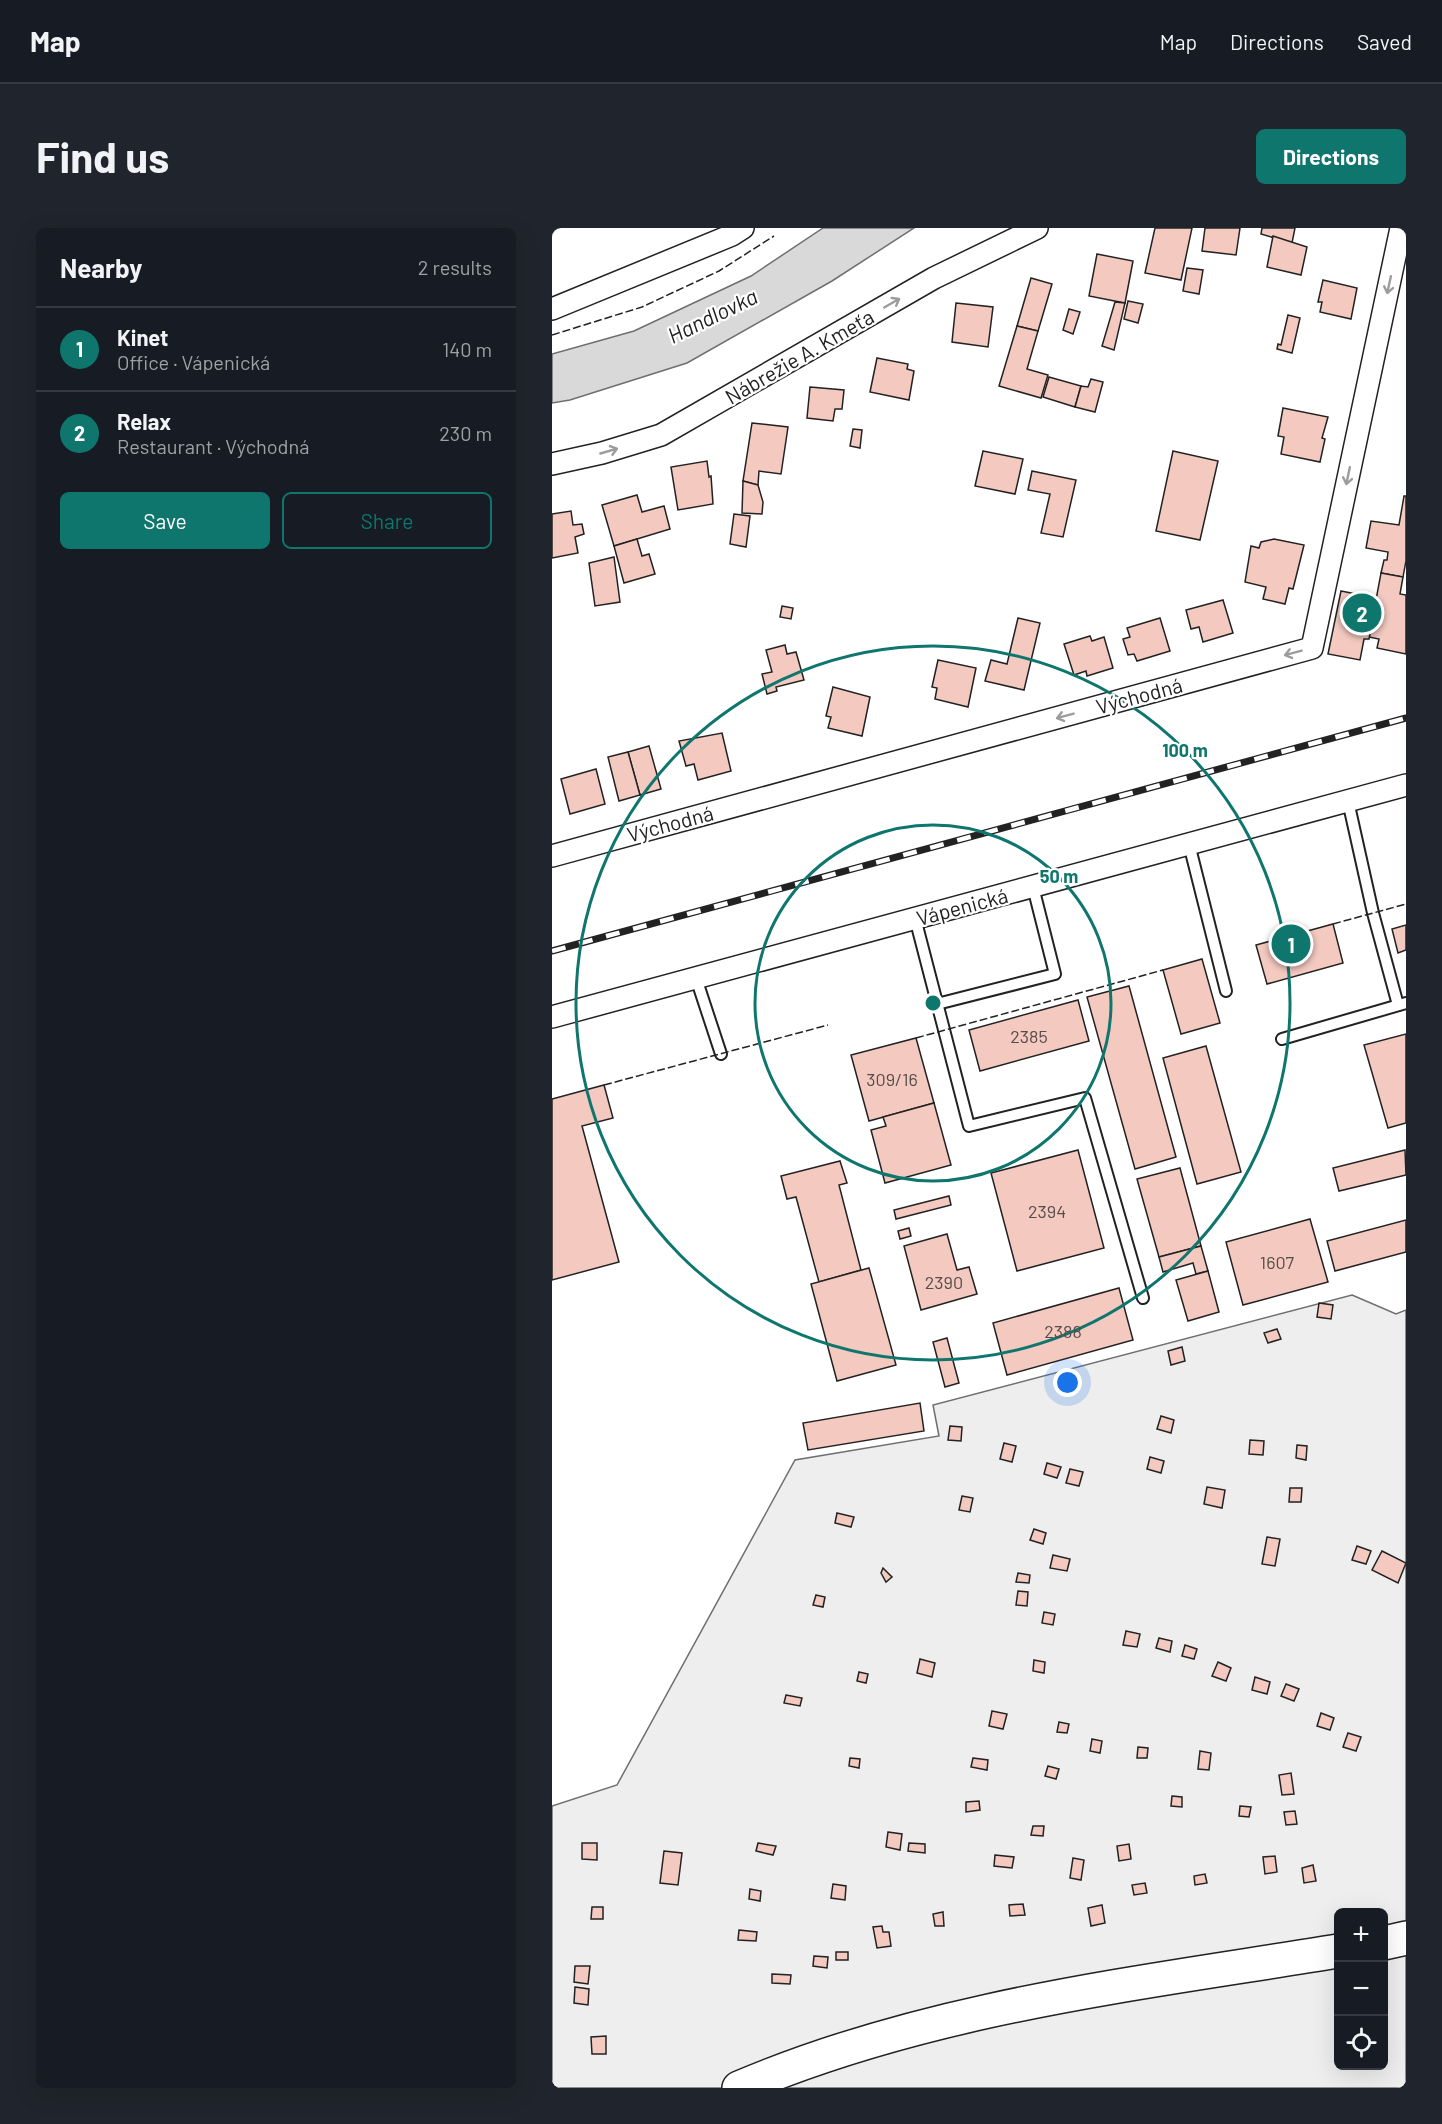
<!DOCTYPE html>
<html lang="en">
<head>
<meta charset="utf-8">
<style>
  body { margin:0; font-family:Barlow,sans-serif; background:#20242c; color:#f1f3f6 }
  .controls { position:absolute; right:18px; bottom:18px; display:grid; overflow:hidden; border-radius:9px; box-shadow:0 6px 24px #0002 }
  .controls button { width:54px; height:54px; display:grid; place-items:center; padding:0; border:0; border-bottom:2px solid #363941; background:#171b24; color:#f1f3f6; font:30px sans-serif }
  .you { position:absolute; left:516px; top:1155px; width:21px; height:21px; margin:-15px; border:4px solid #fff; border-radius:50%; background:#1a73e8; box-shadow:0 0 0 9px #1a73e833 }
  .badge { display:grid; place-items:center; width:39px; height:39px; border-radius:50%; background:#0f766e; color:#fff; font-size:20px; font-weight:700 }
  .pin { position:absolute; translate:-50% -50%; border:3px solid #fff; box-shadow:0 2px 6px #0006 }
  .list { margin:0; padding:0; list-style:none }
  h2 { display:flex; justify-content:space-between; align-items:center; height:78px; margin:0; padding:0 24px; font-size:26px }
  h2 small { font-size:20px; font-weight:400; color:#9ea1a6 }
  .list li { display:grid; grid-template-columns:39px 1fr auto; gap:18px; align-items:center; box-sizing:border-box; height:84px; padding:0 24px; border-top:2px solid #363941 }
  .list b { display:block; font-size:22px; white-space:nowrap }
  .list p { margin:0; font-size:20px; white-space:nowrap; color:#9ea1a6 }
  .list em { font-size:20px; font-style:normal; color:#9ea1a6 }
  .actions { display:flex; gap:12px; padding:18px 24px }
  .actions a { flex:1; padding:14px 0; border:2px solid #0f766e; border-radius:9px; text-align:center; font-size:21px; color:#0f766e }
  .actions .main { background:#0f766e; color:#fff }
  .icon { flex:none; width:33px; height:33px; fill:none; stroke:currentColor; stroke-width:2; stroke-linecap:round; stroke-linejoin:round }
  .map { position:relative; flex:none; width:854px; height:1860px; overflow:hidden; border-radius:9px }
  header { display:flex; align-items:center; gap:36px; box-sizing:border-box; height:84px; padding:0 30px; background:#171b24; border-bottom:2px solid #363941 }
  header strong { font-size:28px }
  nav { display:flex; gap:33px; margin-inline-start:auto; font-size:21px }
  .intro { display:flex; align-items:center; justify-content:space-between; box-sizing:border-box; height:144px; padding:0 36px }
  h1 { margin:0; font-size:42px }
  .button { padding:15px 27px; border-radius:9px; background:#0f766e; color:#fff; font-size:21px; font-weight:700 }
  main { display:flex; gap:36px; padding:0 36px }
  aside { flex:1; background:#171b24; border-radius:9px; box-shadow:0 6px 24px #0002 }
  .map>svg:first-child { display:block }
  .green { fill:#eee; stroke:#6f6f6f; stroke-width:1.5; fill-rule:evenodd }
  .water { fill:#d9d9d9; stroke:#6f6f6f; stroke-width:1.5 }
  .building { fill:#f3c9c0; stroke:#222; stroke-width:1.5 }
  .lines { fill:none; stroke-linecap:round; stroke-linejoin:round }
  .lane-casing { stroke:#222; stroke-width:14 }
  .street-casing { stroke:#222; stroke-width:24 }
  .primary-casing { stroke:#222; stroke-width:36 }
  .lane { stroke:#fff; stroke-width:10 }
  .street { stroke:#fff; stroke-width:21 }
  .primary { stroke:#fff; stroke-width:33 }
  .rail-casing { stroke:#222; stroke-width:7 }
  .rail { stroke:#fff; stroke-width:4.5; stroke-dasharray:14; stroke-linecap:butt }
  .fence { stroke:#222; stroke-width:1.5; stroke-dasharray:8 3; stroke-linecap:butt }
  .oneway { stroke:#9c9c9c }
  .ring { fill:none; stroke:#0f766e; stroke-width:3 }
  .labels { text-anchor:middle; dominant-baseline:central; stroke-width:4.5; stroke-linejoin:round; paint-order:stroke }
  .number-label { font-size:18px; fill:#564c4a }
  .street-label { font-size:21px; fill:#222; stroke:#fff }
  .water-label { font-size:22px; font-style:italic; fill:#222; stroke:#fff }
  .centre { fill:#0f766e; stroke:#fff; stroke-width:3 }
  .ring-label { font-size:18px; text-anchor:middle; font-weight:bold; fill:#0f766e; stroke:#fff; stroke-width:4.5; stroke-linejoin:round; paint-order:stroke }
</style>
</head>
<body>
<header>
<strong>Map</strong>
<nav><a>Map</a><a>Directions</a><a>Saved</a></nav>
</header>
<div class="intro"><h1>Find us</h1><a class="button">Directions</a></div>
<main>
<aside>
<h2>Nearby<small>2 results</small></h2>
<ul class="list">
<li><span class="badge">1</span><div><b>Kinet</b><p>Office · Vápenická</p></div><em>140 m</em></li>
<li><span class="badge">2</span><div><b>Relax</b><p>Restaurant · Východná</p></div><em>230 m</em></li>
</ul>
<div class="actions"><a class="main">Save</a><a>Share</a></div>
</aside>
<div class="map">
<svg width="854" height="1860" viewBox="0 0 854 1860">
  <rect width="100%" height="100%" fill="#fff"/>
  <!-- green -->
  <path class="green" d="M800,1067L844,1086L854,1082V1860H0V1578L65,1557L243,1232L387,1208L381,1177ZM786,1684H832V1838H786Z"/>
  <!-- water -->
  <path class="water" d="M271,0H362L280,53L135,135L18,172L0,175V126L82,103L199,48Z"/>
  <!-- building -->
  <g class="building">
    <path d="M603,0H640L629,52L593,45Z"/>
    <path d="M653,0H688L684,27L650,23Z"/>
    <path d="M710,0H743L740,15L709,6Z"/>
    <path d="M721,8L755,19L749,47L715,39Z"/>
    <path d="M545,26L581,33L573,75L537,68Z"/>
    <path d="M635,40L651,42L647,66L631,63Z"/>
    <path d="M479,50L500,56L486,103L465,98Z"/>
    <path d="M771,52L805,60L799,91L768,84L770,74H766Z"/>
    <path d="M576,73L591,76L586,95L572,91Z"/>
    <path d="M563,74L573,75L562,122L550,118Z"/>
    <path d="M404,75L441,79L436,119L400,114Z"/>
    <path d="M517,81L528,84L521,106L511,102Z"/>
    <path d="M736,87L748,90L740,125L725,121L726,116L729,117Z"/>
    <path d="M465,98L486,103L475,141L496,147L489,170L447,158Z"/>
    <path d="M325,130L356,136L355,141L362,143L357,172L318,164Z"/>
    <path d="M497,149L529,158L523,179L491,169Z"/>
    <path d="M539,151L551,154L543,184L523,179L529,158L536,159Z"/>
    <path d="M258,159L292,162L290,181H283L281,193L255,190Z"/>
    <path d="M731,180L776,189L770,210L773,211L768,234L729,226L732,209L726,208Z"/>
    <path d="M200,195L236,199L229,246L207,243L206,257L191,253Z"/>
    <path d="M301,201L310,202L308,220L298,218Z"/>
    <path d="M431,223L471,231L463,266L423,258Z"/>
    <path d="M621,223L666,233L648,312L604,303Z"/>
    <path d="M155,233L157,249L159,248L161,276L126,282L119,239Z"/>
    <path d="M480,243L524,252L511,309L489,305L498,266L476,262Z"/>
    <path d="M191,253L206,257L211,274L210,286L190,285Z"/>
    <path d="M85,267L90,284L112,278L118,301L62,318L50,277Z"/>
    <path d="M852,268H854V333L851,349L829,345L832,332H835L836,324L814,320L819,293L847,297Z"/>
    <path d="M19,283L21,297L30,296L32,306L23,309L26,325L0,330V286Z"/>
    <path d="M182,286L198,288L194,319L178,316Z"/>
    <path d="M85,311L90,328L97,326L103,346L72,355L62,318Z"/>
    <path d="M722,311L752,317L741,361L737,360L733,376L711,371L714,359L693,354L699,318L707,320L709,314Z"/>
    <path d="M62,329L68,374L43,378L37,335Z"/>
    <path d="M829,345L851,349L848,366L854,367V426L825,420L827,411L817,409Z"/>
    <path d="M789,363L825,370L817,411H812L808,432L776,426Z"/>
    <path d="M671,372L681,405L651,414L647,399L639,401L634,382Z"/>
    <path d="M230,378L241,380L239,391L228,389Z"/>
    <path d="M466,390L488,395L472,462L433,453L439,432L455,436Z"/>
    <path d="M608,390L618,423L585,433L582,426L576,427L571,411L578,409L575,400Z"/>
    <path d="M538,408L540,413L552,409L561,440L535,448L534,443L522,447L512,416Z"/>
    <path d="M233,417L235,426L244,424L252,452L224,459L225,463L215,466L210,446L220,444L214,422Z"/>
    <path d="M386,432L424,440L416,479L383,471L385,460L380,459Z"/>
    <path d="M281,459L318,469L310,508L276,500L279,489L274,488Z"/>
    <path d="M170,505L179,543L146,552L142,536L134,538L127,513Z"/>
    <path d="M97,518L109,561L88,567L76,524Z"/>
    <path d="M76,524L88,567L67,573L56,529Z"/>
    <path d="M44,541L53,576L18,586L9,551Z"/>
    <path d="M781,696L791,735L715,756L704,717Z"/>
    <path d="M854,697V722L846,725L840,701Z"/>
    <path d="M650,731L668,795L629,806L611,742Z"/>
    <path d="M577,758L624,929L583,941L535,769Z"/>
    <path d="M526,772L537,813L428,843L417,802Z"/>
    <path d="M854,806V895L836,900L812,817Z"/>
    <path d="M364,810L382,875L317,893L299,827Z"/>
    <path d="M654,818L689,944L645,956L611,830Z"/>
    <path d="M52,857L61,890L30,898L67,1034L0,1052V871Z"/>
    <path d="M382,875L399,937L333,955L319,902L334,898L331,889Z"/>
    <path d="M526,922L552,1020L465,1043L439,945Z"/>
    <path d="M853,922L854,947L787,963L781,940Z"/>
    <path d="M288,933L295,955L287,957L309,1042L267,1054L244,969L235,971L229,948Z"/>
    <path d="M628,940L649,1018L607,1029L585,951Z"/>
    <path d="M397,968L399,977L344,991L342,982Z"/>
    <path d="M758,991L776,1054L691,1077L674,1014Z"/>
    <path d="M854,992V1024L783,1043L775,1013Z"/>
    <path d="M357,1000L359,1008L348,1011L346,1003Z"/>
    <path d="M395,1006L405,1042L417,1039L425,1066L369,1082L352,1018Z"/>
    <path d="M649,1018L656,1043L644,1046L641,1035L611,1044L607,1029Z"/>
    <path d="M317,1040L344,1137L285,1153L259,1056Z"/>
    <path d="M656,1043L667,1084L636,1093L624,1052Z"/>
    <path d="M567,1060L581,1112L455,1147L441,1095Z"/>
    <path d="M767,1075L781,1077L779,1091L765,1089Z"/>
    <path d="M725,1101L729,1111L716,1115L712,1105Z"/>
    <path d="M395,1110L407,1155L393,1159L381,1114Z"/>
    <path d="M630,1119L633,1133L619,1137L616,1123Z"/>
    <path d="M368,1175L372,1203L256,1222L251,1195Z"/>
    <path d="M609,1188L622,1192L619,1205L605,1201Z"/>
    <path d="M398,1198L410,1199L409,1213L396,1212Z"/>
    <path d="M698,1212L712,1213L711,1227L697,1226Z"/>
    <path d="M452,1215L464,1218L460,1234L448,1231Z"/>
    <path d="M745,1217L755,1218L754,1232L744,1230Z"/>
    <path d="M598,1229L612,1233L609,1245L595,1241Z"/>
    <path d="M495,1235L509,1239L505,1250L492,1246Z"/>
    <path d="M518,1241L531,1244L527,1258L514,1255Z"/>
    <path d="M655,1259L673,1262L670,1280L652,1276Z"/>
    <path d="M738,1260H750L749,1274H737Z"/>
    <path d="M410,1268L421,1270L418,1284L407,1282Z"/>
    <path d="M285,1285L302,1289L299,1299L283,1295Z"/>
    <path d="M482,1301L494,1305L491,1316L478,1312Z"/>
    <path d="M715,1309L728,1311L723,1338L710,1336Z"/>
    <path d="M805,1318L819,1323L814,1336L800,1332Z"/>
    <path d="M830,1323L854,1335L846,1355L820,1342Z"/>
    <path d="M501,1327L518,1331L515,1343L498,1340Z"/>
    <path d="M331,1340L340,1349L334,1354L329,1345Z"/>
    <path d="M466,1345L478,1347L477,1355L464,1354Z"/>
    <path d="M466,1363L476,1364L475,1378L464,1377Z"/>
    <path d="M264,1367L273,1369L271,1379L261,1377Z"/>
    <path d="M492,1384L503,1386L501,1397L490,1395Z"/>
    <path d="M574,1403L588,1406L585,1419L571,1417Z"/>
    <path d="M607,1410L620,1413L618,1424L604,1420Z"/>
    <path d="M633,1417L645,1421L642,1431L630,1428Z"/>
    <path d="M368,1431L383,1435L380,1449L365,1445Z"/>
    <path d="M482,1432L493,1434L492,1445L481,1443Z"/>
    <path d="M666,1434L679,1440L674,1453L660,1448Z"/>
    <path d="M307,1444L316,1446L314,1455L305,1453Z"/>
    <path d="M703,1449L718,1454L715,1466L700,1462Z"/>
    <path d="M734,1456L747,1461L742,1473L729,1468Z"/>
    <path d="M234,1467L250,1470L248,1478L232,1475Z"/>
    <path d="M440,1483L455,1486L451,1501L437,1498Z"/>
    <path d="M769,1485L782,1490L778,1502L765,1498Z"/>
    <path d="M507,1494L517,1496L515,1505L505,1504Z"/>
    <path d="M796,1505L809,1509L804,1523L791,1519Z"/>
    <path d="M540,1511L550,1513L548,1525L538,1523Z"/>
    <path d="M586,1519L596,1520L595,1530H585Z"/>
    <path d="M648,1523L659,1525L657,1542L646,1541Z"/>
    <path d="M298,1530L308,1531L307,1540L297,1538Z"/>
    <path d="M421,1530L436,1532L435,1542L419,1539Z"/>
    <path d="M496,1538L507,1541L504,1551L493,1548Z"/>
    <path d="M739,1545L742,1566L730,1567L727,1547Z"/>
    <path d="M620,1568L630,1569V1579L619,1578Z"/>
    <path d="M427,1573L428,1582L414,1584V1574Z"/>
    <path d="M688,1578L699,1579L697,1589L687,1588Z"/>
    <path d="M743,1583L745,1596L734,1597L732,1584Z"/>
    <path d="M481,1598H492L491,1608L479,1607Z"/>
    <path d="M336,1604L350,1606L348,1622L334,1619Z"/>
    <path d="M30,1615H45V1632L30,1631Z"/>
    <path d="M206,1615L224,1618L221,1627L204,1623Z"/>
    <path d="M357,1615L373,1616V1625L356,1623Z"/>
    <path d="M577,1616L579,1631L567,1633L565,1618Z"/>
    <path d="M112,1623L130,1625L126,1657L108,1655Z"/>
    <path d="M443,1627L462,1629L460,1640L442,1638Z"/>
    <path d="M723,1628L725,1644L713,1646L711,1629Z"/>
    <path d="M521,1630L532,1632L529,1652L518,1650Z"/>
    <path d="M761,1637L764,1653L752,1655L750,1640Z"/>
    <path d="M653,1646L655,1655L643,1657L642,1648Z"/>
    <path d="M593,1655L595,1665L582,1667L580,1657Z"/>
    <path d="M281,1656L294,1658L293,1672L279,1670Z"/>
    <path d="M198,1661L209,1663L208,1673L197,1671Z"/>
    <path d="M471,1676L473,1687L458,1688L457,1677Z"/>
    <path d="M550,1677L553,1695L539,1698L536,1680Z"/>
    <path d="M40,1679H51V1691H39Z"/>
    <path d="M391,1684L392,1698H383L381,1686Z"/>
    <path d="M330,1698L331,1704H337L339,1718L325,1720L321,1699Z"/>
    <path d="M187,1702L205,1704L204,1713L186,1712Z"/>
    <rect x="284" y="1724" width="12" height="8"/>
    <path d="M262,1728L276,1729L275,1740L261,1738Z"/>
    <path d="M23,1738H38L36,1756L22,1754Z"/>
    <path d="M220,1746L239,1747L238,1756L220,1755Z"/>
    <path d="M23,1759L37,1761L36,1777L22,1775Z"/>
    <path d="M54,1808V1826H40L39,1809Z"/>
  </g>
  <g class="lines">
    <!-- lane casing -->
    <g class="lane-casing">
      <g id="lane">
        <path d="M796,573L821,685L846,777"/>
        <path d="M637,616L674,763"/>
        <path d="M363,690L417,898L533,870L591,1070"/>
        <path d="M144,750L169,826"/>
        <path d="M385,776L503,746L481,659"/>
        <path d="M730,811L854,775"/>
      </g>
    </g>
    <!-- street casing -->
    <g class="street-casing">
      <g id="street">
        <path d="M0,81L180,7L191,0"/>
        <path d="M0,236L50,225L109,207L382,50L485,0"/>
        <path d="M0,628L760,420L849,0"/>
        <path d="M0,789L854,557"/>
      </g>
    </g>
    <!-- primary casing -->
    <g class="primary-casing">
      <g id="primary">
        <path d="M832,1715L854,1710"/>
        <path d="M187,1860C377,1779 584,1756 786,1723"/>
      </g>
    </g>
    <!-- lane -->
    <use href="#lane" class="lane"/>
    <!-- street -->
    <use href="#street" class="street"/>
    <!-- primary -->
    <use href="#primary" class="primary"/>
    <!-- rail casing -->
    <g class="rail-casing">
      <path id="rail" d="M0,723L854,490"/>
    </g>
    <!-- rail -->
    <use href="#rail" class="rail"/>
    <!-- fence -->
    <g class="fence">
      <path d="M0,107L90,79L167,43L222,8"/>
      <path d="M781,696L854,676"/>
      <path d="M364,810L611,742"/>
      <path d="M52,857L276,797"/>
    </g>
  </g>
  <!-- one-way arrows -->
  <defs><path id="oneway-shaft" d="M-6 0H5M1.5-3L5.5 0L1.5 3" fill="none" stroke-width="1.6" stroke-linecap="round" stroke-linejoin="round" transform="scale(1.5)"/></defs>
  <g class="oneway">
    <use href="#oneway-shaft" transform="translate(837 57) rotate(102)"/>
    <use href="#oneway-shaft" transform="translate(340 75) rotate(-30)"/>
    <use href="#oneway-shaft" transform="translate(57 223) rotate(-16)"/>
    <use href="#oneway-shaft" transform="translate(796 248) rotate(102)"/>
    <use href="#oneway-shaft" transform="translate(741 425) rotate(165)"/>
    <use href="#oneway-shaft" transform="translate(513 488) rotate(165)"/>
  </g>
  <!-- distance rings -->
  <g class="ring">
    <circle cx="381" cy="775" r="178"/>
    <circle cx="381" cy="775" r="357"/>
  </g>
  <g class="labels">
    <!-- number labels -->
    <g class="number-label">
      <text x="477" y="808">2385</text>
      <text x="340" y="851">309/16</text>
      <text x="495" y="983">2394</text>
      <text x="725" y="1034">1607</text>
      <text x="392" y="1054">2390</text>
      <text x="511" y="1103">2388</text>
    </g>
    <!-- street labels -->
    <g class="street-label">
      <text transform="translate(247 128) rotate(-30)">Nábrežie A. Kmeťa</text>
      <text transform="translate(587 467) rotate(-15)">Východná</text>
      <text transform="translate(118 595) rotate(-15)">Východná</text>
      <text transform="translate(410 678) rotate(-15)">Vápenická</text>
    </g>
    <!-- water labels -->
    <g class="water-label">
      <text transform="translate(160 87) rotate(-26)">Handlovka</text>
    </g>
  </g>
  <circle cx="381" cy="775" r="9" class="centre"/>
  <g class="ring-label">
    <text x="633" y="529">100 m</text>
    <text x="507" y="655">50 m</text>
  </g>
</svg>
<div class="controls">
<button>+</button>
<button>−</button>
<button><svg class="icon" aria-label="locate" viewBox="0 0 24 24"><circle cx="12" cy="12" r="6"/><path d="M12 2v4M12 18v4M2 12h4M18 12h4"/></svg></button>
</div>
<div class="you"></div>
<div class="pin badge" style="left:739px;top:716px">1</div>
<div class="pin badge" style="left:810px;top:385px">2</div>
</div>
</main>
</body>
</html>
